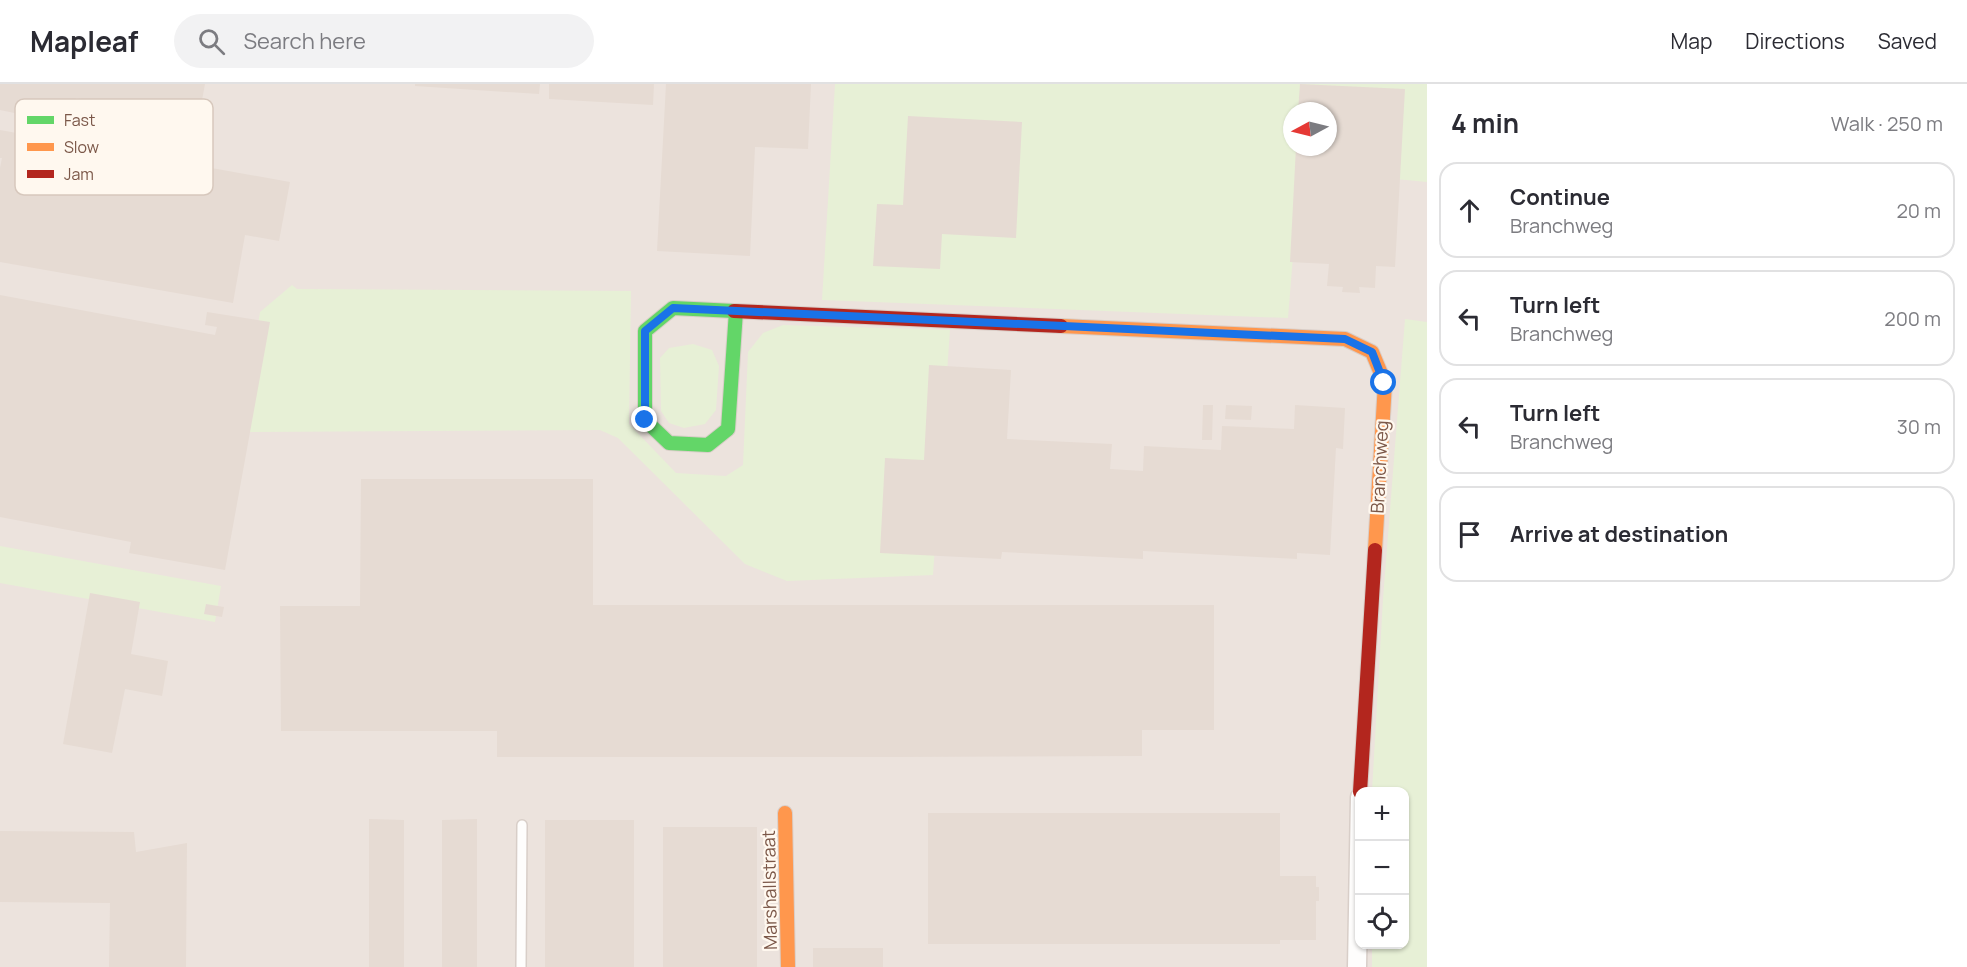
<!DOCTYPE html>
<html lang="en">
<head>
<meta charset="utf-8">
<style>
  body { margin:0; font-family:Manrope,sans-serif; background:#f2f2f3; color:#2b2b33 }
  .controls { position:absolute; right:18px; bottom:18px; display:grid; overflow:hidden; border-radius:12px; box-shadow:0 2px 4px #0004 }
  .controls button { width:54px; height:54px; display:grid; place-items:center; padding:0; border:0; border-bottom:2px solid #e1e1e2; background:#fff; color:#2b2b33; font:30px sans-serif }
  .compass { position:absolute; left:1283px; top:18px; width:54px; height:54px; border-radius:50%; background:#fff; box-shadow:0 2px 4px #0004; rotate:263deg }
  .stop { position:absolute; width:18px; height:18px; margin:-14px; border:4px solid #1a73e8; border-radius:50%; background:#fff }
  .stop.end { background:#1a73e8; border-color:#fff; box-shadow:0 2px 6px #0008 }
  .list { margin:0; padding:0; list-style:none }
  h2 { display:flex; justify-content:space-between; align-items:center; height:78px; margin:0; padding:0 24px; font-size:26px }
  h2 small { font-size:20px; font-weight:400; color:#7c7c81 }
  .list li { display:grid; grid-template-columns:39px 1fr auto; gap:18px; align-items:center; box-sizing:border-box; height:96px; margin:0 12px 12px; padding:0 12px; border:2px solid #e1e1e2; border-radius:18px }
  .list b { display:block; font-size:22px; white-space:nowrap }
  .list p { margin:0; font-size:20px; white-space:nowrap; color:#7c7c81 }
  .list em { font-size:20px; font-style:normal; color:#7c7c81 }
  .icon { flex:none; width:33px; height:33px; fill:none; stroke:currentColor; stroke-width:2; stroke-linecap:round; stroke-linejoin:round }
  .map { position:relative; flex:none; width:1427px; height:883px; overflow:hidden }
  header { display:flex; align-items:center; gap:36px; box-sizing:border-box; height:84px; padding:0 30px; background:#fff; border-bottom:2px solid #e1e1e2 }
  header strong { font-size:28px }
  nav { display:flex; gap:33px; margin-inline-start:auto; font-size:21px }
  .search { width:420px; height:54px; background:#f2f2f3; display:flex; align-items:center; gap:15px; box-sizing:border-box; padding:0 21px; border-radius:33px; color:#7c7c81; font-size:22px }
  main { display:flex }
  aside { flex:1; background:#fff }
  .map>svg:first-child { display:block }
  .industrial { fill:#ece3dd; fill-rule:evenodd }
  .green { fill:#e7f0d6; fill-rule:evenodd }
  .building { fill:#e6dbd3 }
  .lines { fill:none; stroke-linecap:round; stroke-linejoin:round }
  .lane-casing { stroke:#d8cec8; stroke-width:12 }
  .street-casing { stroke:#d8cec8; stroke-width:21 }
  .fast-casing { stroke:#d9cec8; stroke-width:16 }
  .slow-casing { stroke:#d9cec8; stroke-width:16 }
  .jam-casing { stroke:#d9cec8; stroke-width:16 }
  .lane { stroke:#fefdfc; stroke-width:9 }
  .street { stroke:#fefdfc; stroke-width:18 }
  .fast { stroke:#63d668; stroke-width:14 }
  .slow { stroke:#ff974d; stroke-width:14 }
  .jam { stroke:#b3261e; stroke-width:14 }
  .route { stroke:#1a73e8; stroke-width:8 }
  .labels { text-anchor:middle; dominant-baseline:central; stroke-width:4.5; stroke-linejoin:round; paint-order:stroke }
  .street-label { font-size:18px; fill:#7b5748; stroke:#fff8ef }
  .key { fill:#fff8ef; stroke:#d7c8bd; stroke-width:1.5 }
  .key-label { font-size:16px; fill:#7b5748 }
</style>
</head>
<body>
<header>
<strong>Mapleaf</strong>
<div class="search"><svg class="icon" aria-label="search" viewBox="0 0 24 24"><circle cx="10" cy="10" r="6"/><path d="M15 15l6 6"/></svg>Search here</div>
<nav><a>Map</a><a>Directions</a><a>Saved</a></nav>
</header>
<main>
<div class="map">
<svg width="1427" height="883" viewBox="0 0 1427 883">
  <rect width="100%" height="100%" fill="#f9f3ec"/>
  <!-- industrial -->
  <path class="industrial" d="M0,0H1427V883H0ZM1292,27H1328V63H1292ZM1360,708H1404V860H1360Z"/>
  <!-- green -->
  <g class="green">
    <path d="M835,0H1427V98L1300,86L1288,234L822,216ZM1292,27H1328V63H1292Z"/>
    <path d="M292,201L297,205L631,207L629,340L676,389L726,392L743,381L748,268L763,249L783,241L950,246L933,491L787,497L745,480L618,354L600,346L241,348L260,228Z"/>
    <path d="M1405,235L1427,238V883H1372V861L1404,860V708L1372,707L1383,515Z"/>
    <path d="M693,260L712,266L719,282L716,326L705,340L684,344L669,339L661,327L660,274L669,264Z"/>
    <path d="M0,462L221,502L215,538L0,499Z"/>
  </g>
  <!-- building -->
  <g class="building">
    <path d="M0,0H205L196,48L180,60L131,50L136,26L76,14L73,32L60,29L58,38L0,26Z"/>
    <path d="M415,0H540L539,10L415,2Z"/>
    <path d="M549,0H654L653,21L549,15Z"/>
    <path d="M666,0H811L808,65L755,63L750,172L657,167Z"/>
    <path d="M1300,0L1405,5L1395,183L1376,182L1375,204L1359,203L1360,209L1342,208L1343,203L1327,202L1329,180L1290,178L1296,63H1328V27H1298Z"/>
    <path d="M908,32L1022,38L1016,154L942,150L940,185L873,182L877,120L903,121Z"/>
    <path d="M0,46L290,98L279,157L245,151L233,219L0,178V84L2,74H0Z"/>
    <path d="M0,211L215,251L217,243L205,241L207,228L270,238L225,486L129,469L131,458L0,433Z"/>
    <path d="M929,281L1011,286L1007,355L1112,360L1110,385L1143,387L1144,362L1221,366L1222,342L1294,345L1295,321L1345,324L1343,365L1336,364L1330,471L1297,469V475L1143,467V475L1002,468L1001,475L880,469L885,374L924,376Z"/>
    <path d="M1203,321H1213L1212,356H1202Z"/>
    <path d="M1226,321L1252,322L1251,336L1225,335Z"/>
    <path d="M361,395H593V521H1214V646H1142V672L892,673H497V647H281L280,522H360Z"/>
    <path d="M90,509L140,518L131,570L168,577L162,612L125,605L112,669L63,660Z"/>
    <path d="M206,520L224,523L222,533L204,530Z"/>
    <path d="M928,729H1280V792H1316V803H1319V817H1316V856H1280V860H928Z"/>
    <path d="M369,735L404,736V883H369Z"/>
    <path d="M477,735V883H442V736Z"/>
    <rect x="545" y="736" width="89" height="147"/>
    <rect x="663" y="743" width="94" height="140"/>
    <path d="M0,747L134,748L136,768L187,759L186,883H109L110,819L0,818Z"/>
    <rect x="813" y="864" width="70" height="19"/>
  </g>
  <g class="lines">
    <!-- lane casing -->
    <g class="lane-casing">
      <path id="lane" d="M521,883L522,741"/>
    </g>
    <!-- street casing -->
    <g class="street-casing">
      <path id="street" d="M1357,883L1360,713"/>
    </g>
    <!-- fast casing -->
    <g class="fast-casing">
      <path id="fast" d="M734,227L673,224L645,247V336L669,359L708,361L728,345L736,227"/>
    </g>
    <!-- slow casing -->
    <g class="slow-casing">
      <g id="slow">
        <path d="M1061,242L1345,255L1372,268L1385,299L1375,466"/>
        <path d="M785,729L788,883"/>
      </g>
    </g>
    <!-- jam casing -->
    <g class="jam-casing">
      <g id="jam">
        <path d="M734,227L1061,242"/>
        <path d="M1360,708L1375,466"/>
      </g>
    </g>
    <!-- lane -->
    <use href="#lane" class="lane"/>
    <!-- street -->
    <use href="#street" class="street"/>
    <!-- fast -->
    <use href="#fast" class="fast"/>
    <!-- slow -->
    <use href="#slow" class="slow"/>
    <!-- jam -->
    <use href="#jam" class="jam"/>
  </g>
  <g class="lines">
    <!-- route -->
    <path class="route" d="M645,336V247L673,224L1345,255L1372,268L1384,299"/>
  </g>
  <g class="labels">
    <!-- street labels -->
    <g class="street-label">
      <text transform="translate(1379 383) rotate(-87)">Branchweg</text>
      <text transform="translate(769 806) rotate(-91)">Marshallstraat</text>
    </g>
  </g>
  <!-- legend -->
  <rect x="15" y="15" width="198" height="96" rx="9" class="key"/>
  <rect x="27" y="32" width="27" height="8" fill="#63d668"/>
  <rect x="27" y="59" width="27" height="8" fill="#ff974d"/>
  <rect x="27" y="86" width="27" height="8" fill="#b3261e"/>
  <g class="key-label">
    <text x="64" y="42">Fast</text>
    <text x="64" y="69">Slow</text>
    <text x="64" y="96">Jam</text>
  </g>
</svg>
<div class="controls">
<button>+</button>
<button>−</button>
<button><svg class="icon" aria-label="locate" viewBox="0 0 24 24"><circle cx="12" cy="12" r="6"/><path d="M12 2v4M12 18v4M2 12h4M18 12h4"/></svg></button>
</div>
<svg class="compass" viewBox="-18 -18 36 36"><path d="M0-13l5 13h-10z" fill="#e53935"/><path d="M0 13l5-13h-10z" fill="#7c7c81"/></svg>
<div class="stop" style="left:1384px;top:299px"></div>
<div class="stop end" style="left:645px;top:336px"></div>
</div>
<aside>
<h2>4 min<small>Walk · 250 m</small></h2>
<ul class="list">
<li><svg class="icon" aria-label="ahead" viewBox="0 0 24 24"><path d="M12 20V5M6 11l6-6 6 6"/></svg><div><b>Continue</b><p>Branchweg</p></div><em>20 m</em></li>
<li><svg class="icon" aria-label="left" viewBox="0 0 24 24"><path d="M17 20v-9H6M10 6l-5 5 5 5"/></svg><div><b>Turn left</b><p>Branchweg</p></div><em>200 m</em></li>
<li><svg class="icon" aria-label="left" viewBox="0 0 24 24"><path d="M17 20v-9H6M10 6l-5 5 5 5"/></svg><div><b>Turn left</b><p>Branchweg</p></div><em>30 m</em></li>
<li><svg class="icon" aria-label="arrive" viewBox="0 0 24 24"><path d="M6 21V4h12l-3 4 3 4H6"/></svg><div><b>Arrive at destination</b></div></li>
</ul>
</aside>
</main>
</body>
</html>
